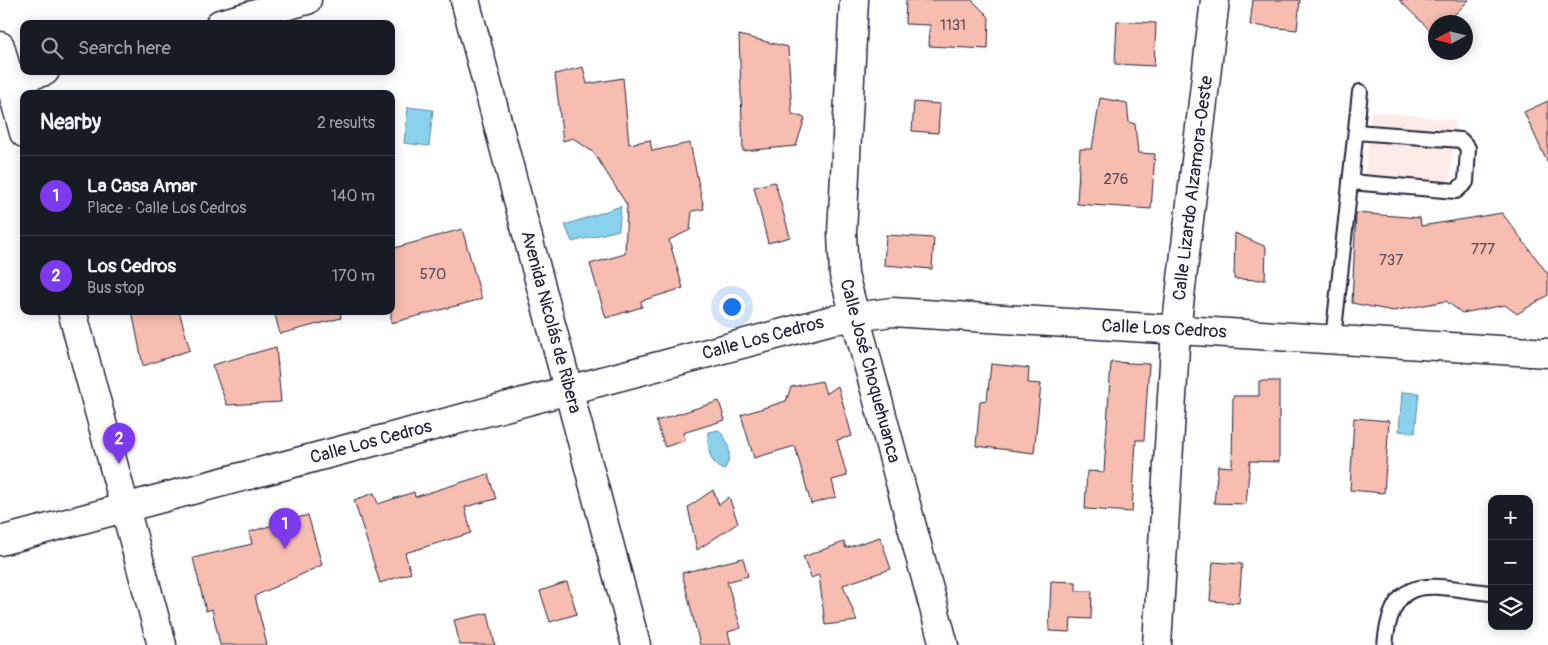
<!DOCTYPE html>
<html lang="en">
<head>
<meta charset="utf-8">
<style>
  body { margin:0; font-family:Pangolin,sans-serif; background:#242831; color:#f1f3f6 }
  .controls { position:absolute; right:15px; bottom:15px; display:grid; overflow:hidden; border-radius:10px; box-shadow:0 2px 12px #0003 }
  .controls button { width:45px; height:45px; display:grid; place-items:center; padding:0; border:0; border-bottom:1px solid #363941; background:#171b24; color:#f1f3f6; font:25px sans-serif }
  .compass { position:absolute; left:1428px; top:15px; width:45px; height:45px; border-radius:50%; background:#171b24; box-shadow:0 2px 12px #0003; rotate:263deg }
  .you { position:absolute; left:731px; top:306px; width:18px; height:18px; margin:-12px; border:4px solid #fff; border-radius:50%; background:#1a73e8; box-shadow:0 0 0 8px #1a73e833 }
  .badge { display:grid; place-items:center; width:32px; height:32px; border-radius:50%; background:#7c3aed; color:#fff; font-size:16px; font-weight:700 }
  .pin { position:absolute; translate:-50% -41px; filter:drop-shadow(0 1px 2px #0008) }
  .pin::after { content:''; position:absolute; top:26px; width:18px; height:15px; background:inherit; clip-path:polygon(0 0,100% 0,50% 100%) }
  .list { margin:0; padding:0; list-style:none }
  h2 { display:flex; justify-content:space-between; align-items:center; height:65px; margin:0; padding:0 20px; font-size:21px }
  h2 small { font-size:16px; font-weight:400; color:#9ea1a6 }
  .list li { display:grid; grid-template-columns:32px 1fr auto; gap:15px; align-items:center; box-sizing:border-box; height:80px; padding:0 20px; border-top:1px solid #363941 }
  .list b { display:block; font-size:19px; white-space:nowrap }
  .list p { margin:0; font-size:16px; white-space:nowrap; color:#9ea1a6 }
  .list em { font-size:16px; font-style:normal; color:#9ea1a6 }
  .icon { flex:none; width:28px; height:28px; fill:none; stroke:currentColor; stroke-width:2; stroke-linecap:round; stroke-linejoin:round }
  .map { position:relative; flex:none; width:1548px; height:645px; overflow:hidden }
  .search { position:absolute; background:#171b24; box-shadow:0 2px 12px #0003; left:20px; top:20px; width:375px; height:55px; display:flex; align-items:center; gap:12px; box-sizing:border-box; padding:0 18px; border-radius:10px; color:#9ea1a6; font-size:19px }
  .panel { position:absolute; background:#171b24; box-shadow:0 2px 12px #0003; left:20px; top:90px; width:375px; height:225px; border-radius:10px }
  .map>svg:first-child { display:block }
  .built { fill:#fdebe8 }
  .water { fill:#8ad1ec; stroke:#608ba5 }
  .building { fill:#f8bdb1; stroke:#22223b }
  .lines { fill:none; stroke-linecap:round; stroke-linejoin:round }
  .lane-casing { stroke:#22223b; stroke-width:18 }
  .street-casing { stroke:#22223b; stroke-width:31 }
  .secondary-casing { stroke:#22223b; stroke-width:31 }
  .lane { stroke:#fff; stroke-width:14 }
  .street { stroke:#fff; stroke-width:28 }
  .secondary { stroke:#fff; stroke-width:28 }
  .labels { text-anchor:middle; dominant-baseline:central; stroke-width:4; stroke-linejoin:round; paint-order:stroke }
  .number-label { font-size:15px; fill:#584958 }
  .street-label { font-size:18px; fill:#22223b; stroke:#fff }
</style>
</head>
<body>
<div class="map">
<svg width="1548" height="645" viewBox="0 0 1548 645">
  <rect width="100%" height="100%" fill="#fff"/>
  <filter id="ink" filterUnits="userSpaceOnUse"><feTurbulence type="fractalNoise" baseFrequency=".02" numOctaves="2"/><feDisplacementMap in="SourceGraphic" scale="10" xChannelSelector="R" yChannelSelector="G"/><feConvolveMatrix kernelMatrix="1 2 1 2 8 2 1 2 1" color-interpolation-filters="sRGB"/></filter>
  <g filter="url(#ink)">
    <!-- built -->
    <path class="built" d="M1371,111L1456,120L1448,198L1363,190Z"/>
    <!-- water -->
    <g class="water">
      <path d="M408,107L433,110L429,146L404,143Z"/>
      <path d="M621,206L619,230L572,242L565,225Z"/>
      <path d="M1402,392L1419,393L1415,433L1399,431Z"/>
      <path d="M719,430C730,442 733,456 724,470C708,463 708,448 708,432Z"/>
    </g>
    <!-- building -->
    <g class="building">
      <path d="M906,0H972L989,17L988,49L929,46L930,25L905,24Z"/>
      <path d="M1253,0H1300L1297,30L1250,25Z"/>
      <path d="M1399,0H1469L1447,22H1436V36Z"/>
      <path d="M1117,21L1156,23L1154,66L1115,64Z"/>
      <path d="M739,35L788,47L792,114L805,118L796,146L743,151Z"/>
      <path d="M583,67L587,84L623,78L629,144L650,140L652,151L690,143L704,209L692,211L690,230L669,240L683,288L641,301L642,307L606,318L590,264L625,254L627,205L594,153L573,138L563,141L555,74Z"/>
      <path d="M1100,98L1127,103L1129,122L1135,124L1138,153L1155,154L1151,209L1077,204L1080,149H1092Z"/>
      <path d="M1548,101V164L1524,112Z"/>
      <path d="M914,102L940,104L938,133L912,131Z"/>
      <path d="M775,182L790,237L768,243L754,187Z"/>
      <path d="M1356,213L1420,218L1421,226L1502,213L1548,274V295L1517,314L1505,305L1462,313L1446,301L1393,311L1352,303Z"/>
      <path d="M462,229L482,299L391,323V249Z"/>
      <path d="M1235,233L1266,247L1265,280L1234,279Z"/>
      <path d="M886,235L934,238L932,269L884,265Z"/>
      <path d="M132,311H179L190,350L143,366Z"/>
      <path d="M274,311H340L341,318L280,334Z"/>
      <path d="M276,347L281,402L227,405L212,365Z"/>
      <path d="M1111,362L1149,364L1144,440H1136L1132,512L1085,509L1087,471L1104,472Z"/>
      <path d="M991,364L1029,368L1028,383L1041,384L1034,453L976,446L980,401L987,400Z"/>
      <path d="M822,381L826,394L838,386L852,436L837,440L847,476L832,480L836,497L811,504L795,446L754,458L741,415L786,401L791,387Z"/>
      <path d="M1259,381H1279V462L1250,461L1246,504L1214,503L1218,466L1232,467L1233,396H1259Z"/>
      <path d="M719,401L725,420L683,433L686,440L665,447L656,421Z"/>
      <path d="M1354,418L1389,421L1384,493L1350,490Z"/>
      <path d="M488,474L496,499L465,507L471,533L405,553L411,573L380,583L354,500L374,493L378,504L414,492L415,497Z"/>
      <path d="M713,490L719,505L729,497L738,523L697,550L688,507Z"/>
      <path d="M308,515L322,565L255,596L267,645H220L212,609L206,611L193,558L252,544L249,532Z"/>
      <path d="M880,537L891,569L843,585L857,621L825,625L819,575L811,578L803,557L844,542L846,548Z"/>
      <path d="M743,558L748,576L727,582L741,628L728,632L731,645H700L682,573Z"/>
      <path d="M1213,562L1242,564L1239,603L1210,601Z"/>
      <path d="M1051,581L1076,582V591H1092L1091,619L1071,618L1070,632L1049,631Z"/>
      <path d="M567,582L577,614L550,622L540,591Z"/>
      <path d="M488,613L495,645H460L454,620Z"/>
    </g>
    <g class="lines">
      <!-- lane casing -->
      <g class="lane-casing">
        <g id="lane">
          <path d="M1350,182L1456,191L1466,182L1468,148L1461,140L1356,132"/>
          <path d="M1333,339L1360,92"/>
          <path d="M1385,645C1392,569 1431,587 1490,593"/>
        </g>
      </g>
      <!-- street casing -->
      <g class="street-casing">
        <g id="street">
          <path d="M854,0L842,233L844,275L944,645"/>
          <path d="M220,24L307,0"/>
          <path d="M0,84L45,71"/>
          <path d="M0,541L832,320L892,312L1548,353"/>
          <path d="M1157,645L1176,330L1215,0"/>
        </g>
      </g>
      <!-- secondary casing -->
      <g class="secondary-casing">
        <g id="secondary">
          <path d="M465,0L636,645"/>
          <path d="M0,46L24,133"/>
          <path d="M72,311L162,645"/>
        </g>
      </g>
      <!-- lane -->
      <use href="#lane" class="lane"/>
      <!-- street -->
      <use href="#street" class="street"/>
      <!-- secondary -->
      <use href="#secondary" class="secondary"/>
    </g>
  </g>
  <g class="labels">
    <!-- number labels -->
    <g class="number-label">
      <text x="953" y="25">1131</text>
      <text x="1116" y="179">276</text>
      <text x="1483" y="249">777</text>
      <text x="1391" y="260">737</text>
      <text x="433" y="274">570</text>
    </g>
    <!-- street labels -->
    <g class="street-label">
      <text transform="translate(1193 188) rotate(-83)">Calle Lizardo Alzamora-Oeste</text>
      <text transform="translate(551 322) rotate(75)">Avenida Nicolás de Ribera</text>
      <text transform="translate(1164 329) rotate(3)">Calle Los Cedros</text>
      <text transform="translate(763 338) rotate(-15)">Calle Los Cedros</text>
      <text transform="translate(870 371) rotate(75)">Calle José Choquehuanca</text>
      <text transform="translate(371 442) rotate(-15)">Calle Los Cedros</text>
    </g>
  </g>
</svg>
<div class="controls">
<button>+</button>
<button>−</button>
<button><svg class="icon" aria-label="layers" viewBox="0 0 24 24"><path d="M12 4l9 5-9 5-9-5zM3 14l9 5 9-5"/></svg></button>
</div>
<svg class="compass" viewBox="-18 -18 36 36"><path d="M0-13l5 13h-10z" fill="#e53935"/><path d="M0 13l5-13h-10z" fill="#9ea1a6"/></svg>
<div class="you"></div>
<div class="pin badge" style="left:285px;top:549px">1</div>
<div class="pin badge" style="left:119px;top:464px">2</div>
<div class="search"><svg class="icon" aria-label="search" viewBox="0 0 24 24"><circle cx="10" cy="10" r="6"/><path d="M15 15l6 6"/></svg>Search here</div>
<section class="panel">
<h2>Nearby<small>2 results</small></h2>
<ul class="list">
<li><span class="badge">1</span><div><b>La Casa Amar</b><p>Place · Calle Los Cedros</p></div><em>140 m</em></li>
<li><span class="badge">2</span><div><b>Los Cedros</b><p>Bus stop</p></div><em>170 m</em></li>
</ul>
</section>
</div>
</body>
</html>
